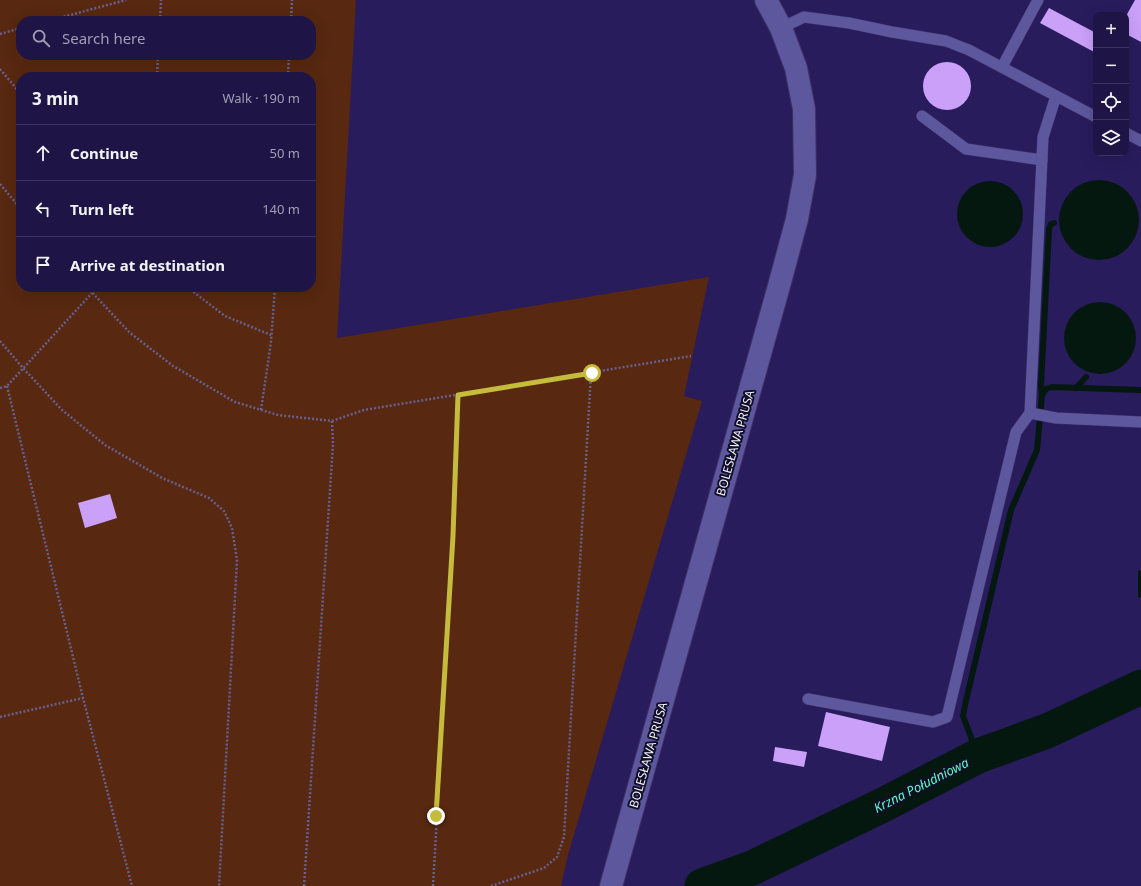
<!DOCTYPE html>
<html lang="en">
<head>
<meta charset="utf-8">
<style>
  body { margin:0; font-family:"Noto Sans",sans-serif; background:#2b2251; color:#f1f3f6 }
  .controls { position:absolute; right:12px; top:12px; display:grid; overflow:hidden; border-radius:8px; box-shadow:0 4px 16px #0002 }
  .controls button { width:36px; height:36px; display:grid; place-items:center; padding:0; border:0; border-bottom:1px solid #3c345f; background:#1e1546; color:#f1f3f6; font:20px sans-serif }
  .stop { position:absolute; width:12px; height:12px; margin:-9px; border:3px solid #c5bc3d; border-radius:50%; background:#fff }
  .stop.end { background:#c5bc3d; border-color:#fff; box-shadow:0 1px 4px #0008 }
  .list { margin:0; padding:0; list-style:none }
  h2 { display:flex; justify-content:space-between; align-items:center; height:52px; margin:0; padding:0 16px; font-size:17px }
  h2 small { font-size:13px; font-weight:400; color:#a19fb3 }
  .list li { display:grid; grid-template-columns:26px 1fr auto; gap:12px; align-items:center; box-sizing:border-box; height:56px; padding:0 16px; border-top:1px solid #3c345f }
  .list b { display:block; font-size:15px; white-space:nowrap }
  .list em { font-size:13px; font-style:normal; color:#a19fb3 }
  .icon { flex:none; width:22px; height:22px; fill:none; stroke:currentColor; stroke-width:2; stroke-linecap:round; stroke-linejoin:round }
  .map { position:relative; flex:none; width:1141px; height:886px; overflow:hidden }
  .search { position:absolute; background:#1e1546; box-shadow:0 4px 16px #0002; left:16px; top:16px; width:300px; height:44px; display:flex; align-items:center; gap:10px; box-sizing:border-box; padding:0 14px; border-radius:16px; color:#a19fb3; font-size:15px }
  .panel { position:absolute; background:#1e1546; box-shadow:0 4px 16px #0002; left:16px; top:72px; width:300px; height:220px; border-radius:16px }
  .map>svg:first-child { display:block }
  .green { fill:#582810; fill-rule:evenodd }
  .water { fill:#041810 }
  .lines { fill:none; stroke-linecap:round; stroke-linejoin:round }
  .stream { stroke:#041810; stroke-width:6 }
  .river { stroke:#041810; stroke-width:35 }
  .building { fill:#caa0f9 }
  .service-casing { stroke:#403065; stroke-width:12 }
  .tertiary-casing { stroke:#403065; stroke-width:24 }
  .path { stroke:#68608f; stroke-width:2.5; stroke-dasharray:2 2; stroke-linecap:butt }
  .service { stroke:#5d579d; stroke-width:11 }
  .tertiary { stroke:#5d579d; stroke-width:22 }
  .route { stroke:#c5bc3d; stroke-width:5 }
  .labels { text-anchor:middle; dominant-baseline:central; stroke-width:4; stroke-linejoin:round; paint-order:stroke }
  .street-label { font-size:12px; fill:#f2f2fa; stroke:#110e2a }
  .water-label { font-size:13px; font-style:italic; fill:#5efac1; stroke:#110e2a }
</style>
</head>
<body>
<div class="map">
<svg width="1141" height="886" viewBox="0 0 1141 886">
  <rect width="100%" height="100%" fill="#281c5d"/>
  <!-- green -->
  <path class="green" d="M0,0H356L337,338L709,277L684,396L702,401L568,855L561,886H0ZM21,21H311V55H21ZM21,77H311V287H21Z"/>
  <!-- water -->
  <g class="water">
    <circle cx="1099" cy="220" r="40"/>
    <circle cx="990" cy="214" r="33"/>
    <circle cx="1100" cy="338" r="36"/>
  </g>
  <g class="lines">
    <!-- stream -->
    <g class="stream">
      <path d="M1076,388L1086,377"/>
      <path d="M1042,395L1046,389L1052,387L1141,390"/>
      <path d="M1141,573V595"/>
      <path d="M978,756L963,716L965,705L1011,510L1037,450L1042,395L1041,386L1049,229L1051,224L1054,223"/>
    </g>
    <!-- river -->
    <path class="river" d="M702,886L752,868L881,806L978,756L1047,731L1141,687"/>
  </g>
  <!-- building -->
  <g class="building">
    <path d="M1135,0H1141V42L1126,34V16Z"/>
    <path d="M1049,8L1096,33V53L1040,23Z"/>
    <circle cx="947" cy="86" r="24"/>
    <path d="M110,494L117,518L85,528L78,503Z"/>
    <path d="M826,712L890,727L882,761L818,746Z"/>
    <path d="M775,747L807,752L804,767L773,761Z"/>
  </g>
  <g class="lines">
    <!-- service casing -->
    <g class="service-casing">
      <g id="service">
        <path d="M781,28L804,17L849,23L892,32L946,41L969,50L1096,117"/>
        <path d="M1002,67L1038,0"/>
        <path d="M922,116L966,149L1042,160"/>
        <path d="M1126,133L1141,141"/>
        <path d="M1030,413L1056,418L1141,422"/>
        <path d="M808,699L933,722L947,717L1016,432L1030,413L1043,137L1056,96"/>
      </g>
    </g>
    <!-- tertiary casing -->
    <g class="tertiary-casing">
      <path id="tertiary" d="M611,886L779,286L797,219L805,175L804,109L796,68L781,28L766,0"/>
    </g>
    <!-- path -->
    <g class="path">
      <path d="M48,21L126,0"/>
      <path d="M160,21L161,0"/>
      <path d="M291,21L292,0"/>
      <path d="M0,34L21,28"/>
      <path d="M0,69L21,94"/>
      <path d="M157,77L158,55"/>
      <path d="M288,77L289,55"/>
      <path d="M0,184L21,209"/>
      <path d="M87,287L129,332L173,366L235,402L278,415L332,421L364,410L691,356"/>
      <path d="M187,287L225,316L271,335"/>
      <path d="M0,341L23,368L62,410L105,445L162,478L209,498L224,511L232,528L237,560L219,886"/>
      <path d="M7,386L83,698L132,886"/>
      <path d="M0,388L7,386L92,293"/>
      <path d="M261,410L271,342L275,287"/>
      <path d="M0,717L83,698"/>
      <path d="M304,886L333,444L332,421"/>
      <path d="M433,886L453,536L458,395"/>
      <path d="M491,886L544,868L557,857L564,837L591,373"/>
    </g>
    <!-- service -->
    <use href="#service" class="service"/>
    <!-- tertiary -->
    <use href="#tertiary" class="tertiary"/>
  </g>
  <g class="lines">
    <!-- route -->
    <path class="route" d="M436,816L453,536L458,395L592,373"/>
  </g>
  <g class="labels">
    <!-- street labels -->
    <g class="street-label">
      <text transform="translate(735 443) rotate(-74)">BOLESŁAWA PRUSA</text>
      <text transform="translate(648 755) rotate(-74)">BOLESŁAWA PRUSA</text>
    </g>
    <!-- water labels -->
    <g class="water-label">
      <text transform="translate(921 785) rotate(-27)">Krzna Południowa</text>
    </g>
  </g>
</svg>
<div class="controls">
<button>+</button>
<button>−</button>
<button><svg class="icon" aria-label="locate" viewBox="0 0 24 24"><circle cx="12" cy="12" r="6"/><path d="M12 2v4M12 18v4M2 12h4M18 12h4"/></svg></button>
<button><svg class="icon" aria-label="layers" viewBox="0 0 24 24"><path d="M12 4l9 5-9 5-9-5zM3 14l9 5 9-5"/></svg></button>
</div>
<div class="stop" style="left:592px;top:373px"></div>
<div class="stop end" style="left:436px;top:816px"></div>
<div class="search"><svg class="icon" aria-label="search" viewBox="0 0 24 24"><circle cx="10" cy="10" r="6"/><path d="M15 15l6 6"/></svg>Search here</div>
<section class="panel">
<h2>3 min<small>Walk · 190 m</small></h2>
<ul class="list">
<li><svg class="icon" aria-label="ahead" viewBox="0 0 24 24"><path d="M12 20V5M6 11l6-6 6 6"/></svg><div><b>Continue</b></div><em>50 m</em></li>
<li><svg class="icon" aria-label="left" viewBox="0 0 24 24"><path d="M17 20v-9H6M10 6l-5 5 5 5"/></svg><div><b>Turn left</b></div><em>140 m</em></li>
<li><svg class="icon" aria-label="arrive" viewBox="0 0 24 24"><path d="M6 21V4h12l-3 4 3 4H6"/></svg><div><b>Arrive at destination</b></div></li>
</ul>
</section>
</div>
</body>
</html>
